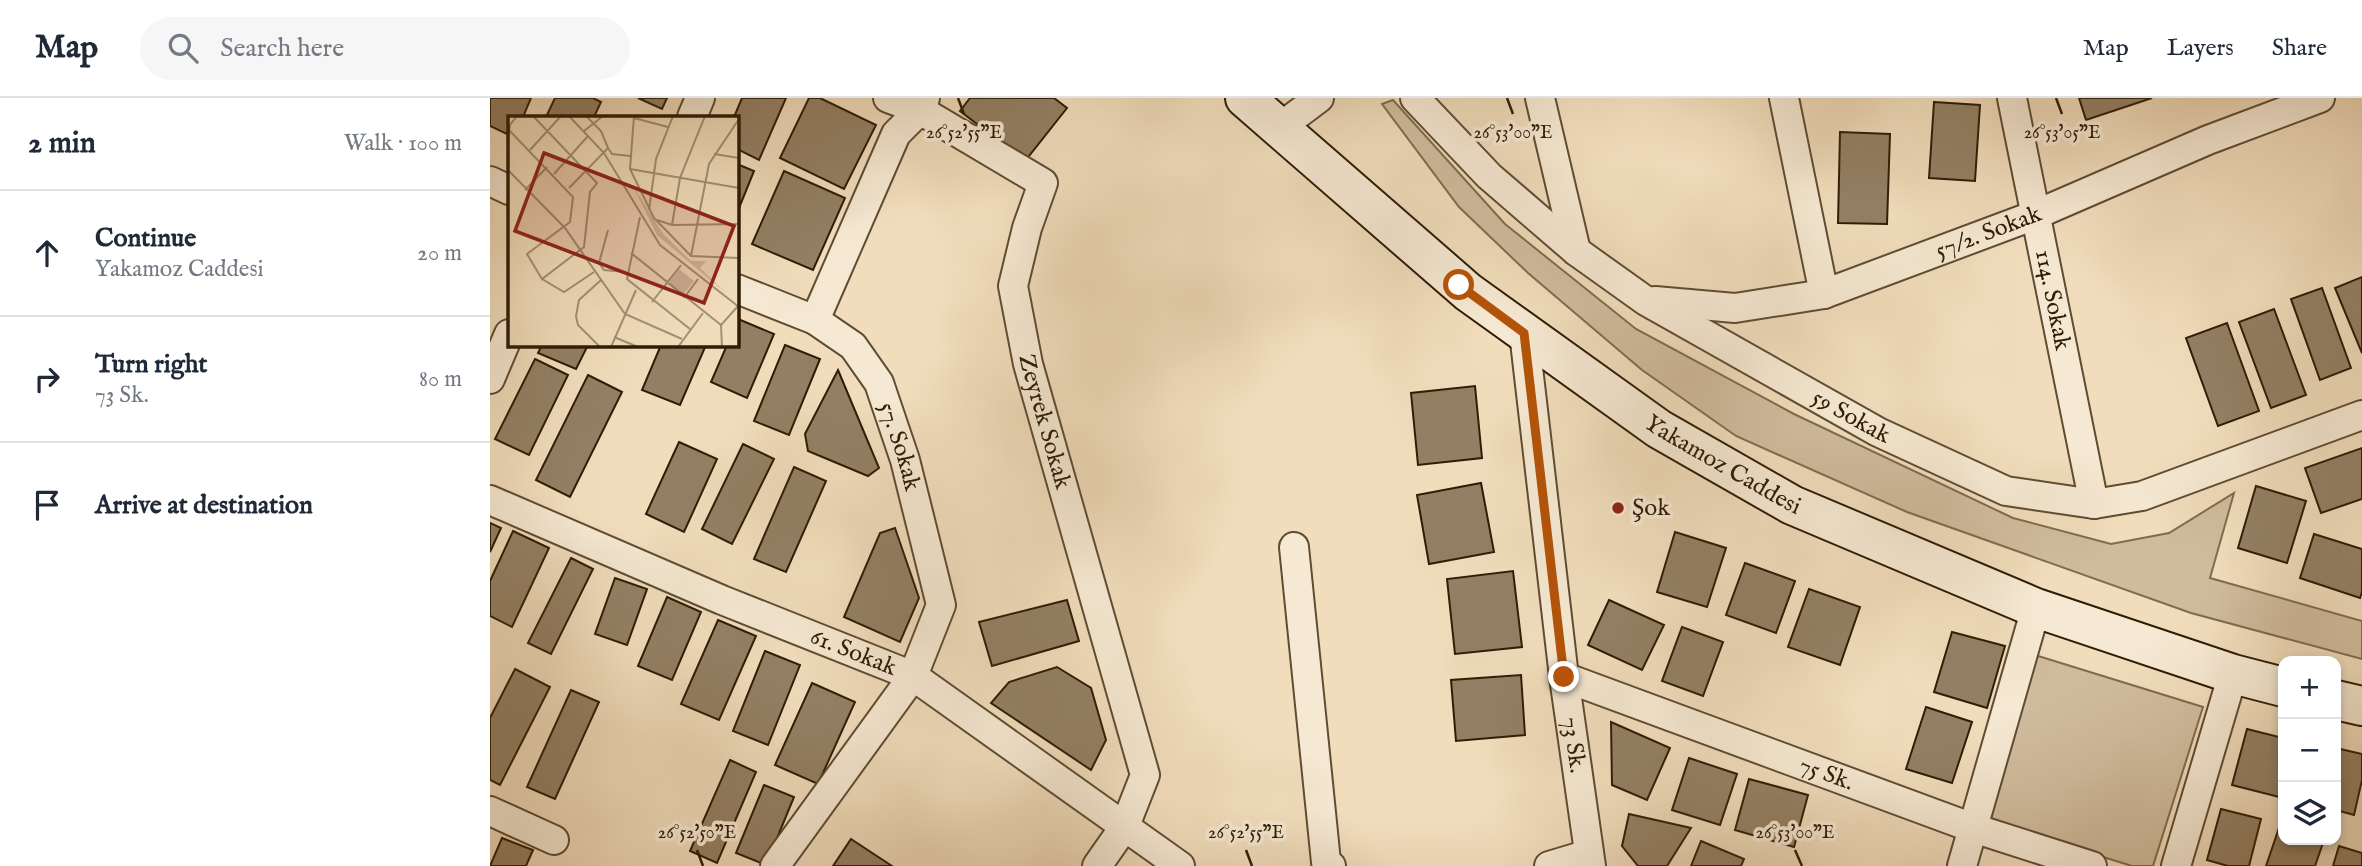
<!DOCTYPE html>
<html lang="en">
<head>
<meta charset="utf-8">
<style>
  body { margin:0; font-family:"IM FELL English",serif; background:#f6f6f7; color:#1f2937 }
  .controls { position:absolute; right:21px; bottom:21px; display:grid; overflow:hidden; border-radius:14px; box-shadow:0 4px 10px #0003 }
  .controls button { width:63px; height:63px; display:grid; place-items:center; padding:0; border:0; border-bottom:2px solid #e0e1e3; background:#fff; color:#1f2937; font:35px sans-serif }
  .stop { position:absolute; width:21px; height:21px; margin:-16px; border:5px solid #b45309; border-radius:50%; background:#fff }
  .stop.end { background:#b45309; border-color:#fff; box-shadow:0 2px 7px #0008 }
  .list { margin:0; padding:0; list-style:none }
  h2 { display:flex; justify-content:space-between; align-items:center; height:91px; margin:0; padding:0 28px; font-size:30px }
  h2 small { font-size:23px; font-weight:400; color:#747a83 }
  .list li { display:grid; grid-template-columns:46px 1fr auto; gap:21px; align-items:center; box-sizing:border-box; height:126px; padding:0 28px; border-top:2px solid #e0e1e3 }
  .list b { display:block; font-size:26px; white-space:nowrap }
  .list p { margin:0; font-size:23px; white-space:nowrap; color:#747a83 }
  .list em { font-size:23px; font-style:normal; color:#747a83 }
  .icon { flex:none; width:38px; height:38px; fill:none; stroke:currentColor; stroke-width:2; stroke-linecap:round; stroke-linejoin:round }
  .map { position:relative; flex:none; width:1872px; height:768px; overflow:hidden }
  header { display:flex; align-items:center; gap:42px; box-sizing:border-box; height:98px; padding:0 35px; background:#fff; border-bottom:2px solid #e0e1e3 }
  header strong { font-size:33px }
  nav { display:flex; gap:38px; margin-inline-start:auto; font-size:24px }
  .search { width:490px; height:63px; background:#f6f6f7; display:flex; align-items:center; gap:18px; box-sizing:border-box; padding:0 24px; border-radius:38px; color:#747a83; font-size:26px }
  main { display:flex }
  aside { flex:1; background:#fff }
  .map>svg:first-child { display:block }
  .green { fill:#d0bc9d; stroke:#7f6c51; stroke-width:2 }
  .building { fill:#938064; stroke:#2e1c05; stroke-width:2 }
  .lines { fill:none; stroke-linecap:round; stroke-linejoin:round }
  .street-casing { stroke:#5f4c33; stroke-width:32 }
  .secondary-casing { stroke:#2e1c05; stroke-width:42 }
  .street { stroke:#f6e9d3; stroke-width:28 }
  .secondary { stroke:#f6e9d3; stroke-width:38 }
  .route { stroke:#b45309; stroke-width:9 }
  .ticks { fill:none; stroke:#2e1c05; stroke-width:2.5 }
  .poi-dot { fill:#8f2418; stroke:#f6e9d3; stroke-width:2.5 }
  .labels { text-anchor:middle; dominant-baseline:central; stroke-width:7; stroke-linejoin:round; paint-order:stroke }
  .street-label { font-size:24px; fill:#2e1c05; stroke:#f6e9d3 }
  .poi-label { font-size:24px; fill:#2e1c05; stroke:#f6e9d3; text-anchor:start }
  .inset-road { fill:none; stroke:#a39073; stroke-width:2 }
  .view { fill:#8f2418; fill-opacity:0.15; stroke:#8f2418; stroke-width:3.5 }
  .inset-edge { fill:none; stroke:#2e1c05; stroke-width:3.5 }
  .ticks-label { font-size:18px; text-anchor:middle; fill:#2e1c05; stroke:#f6e9d3; stroke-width:7; stroke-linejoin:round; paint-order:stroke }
</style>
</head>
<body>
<header>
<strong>Map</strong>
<div class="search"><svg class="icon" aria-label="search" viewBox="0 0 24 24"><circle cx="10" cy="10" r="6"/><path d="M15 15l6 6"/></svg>Search here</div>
<nav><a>Map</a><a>Layers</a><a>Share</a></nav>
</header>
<main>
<aside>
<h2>2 min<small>Walk · 100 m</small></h2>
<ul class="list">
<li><svg class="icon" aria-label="ahead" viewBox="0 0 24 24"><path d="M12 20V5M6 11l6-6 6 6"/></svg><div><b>Continue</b><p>Yakamoz Caddesi</p></div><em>20 m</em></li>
<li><svg class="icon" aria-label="right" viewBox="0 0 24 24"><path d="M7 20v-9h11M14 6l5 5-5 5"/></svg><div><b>Turn right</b><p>73 Sk.</p></div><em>80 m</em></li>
<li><svg class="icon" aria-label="arrive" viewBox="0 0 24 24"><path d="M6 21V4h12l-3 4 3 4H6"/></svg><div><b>Arrive at destination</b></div></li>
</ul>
</aside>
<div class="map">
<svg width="1872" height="768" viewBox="0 0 1872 768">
  <rect width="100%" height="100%" fill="#f1ddbc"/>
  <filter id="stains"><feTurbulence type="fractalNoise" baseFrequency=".00286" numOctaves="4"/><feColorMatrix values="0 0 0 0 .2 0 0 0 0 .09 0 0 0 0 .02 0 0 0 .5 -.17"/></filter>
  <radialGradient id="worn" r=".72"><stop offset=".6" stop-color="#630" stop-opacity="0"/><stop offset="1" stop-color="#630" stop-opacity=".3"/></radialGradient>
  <!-- green -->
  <g class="green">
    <path d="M903,2L1015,126L1146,231L1304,316L1523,420L1621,446L1679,435L1744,395L1720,480L1872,523V561L1701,515L1417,414L1246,338L1152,272L1038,175L969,109L892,6Z"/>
    <path d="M1545,557L1713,609L1663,768H1642L1494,722Z"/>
  </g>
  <!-- building -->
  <g class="building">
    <path d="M0,0H41L33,19H19V37L0,28Z"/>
    <path d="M65,0H103L111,4L104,19H56Z"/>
    <path d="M148,0H177L172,11Z"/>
    <path d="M252,0H296L269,62L247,51V19H244Z"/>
    <path d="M319,0H330L386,27L354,91L290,60Z"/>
    <path d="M480,0H564L577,10L535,63L470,13Z"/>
    <path d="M1589,0H1662L1596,22Z"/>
    <path d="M1444,4L1490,7L1485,83L1439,80Z"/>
    <path d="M1350,34L1400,36L1397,126L1348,125Z"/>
    <path d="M247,66L264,73L247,115Z"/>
    <path d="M294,73L355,100L323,172L262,146Z"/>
    <path d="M1872,179V255L1845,190Z"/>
    <path d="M1832,190L1861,270L1830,282L1801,201Z"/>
    <path d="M1784,211L1816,297L1781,310L1749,224Z"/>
    <path d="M248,221L284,236L257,300L221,284L237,247H247Z"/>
    <path d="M1737,225L1769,313L1728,328L1696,240Z"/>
    <path d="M52,247H98L86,271L48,255Z"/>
    <path d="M171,247H216L190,307L152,292Z"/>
    <path d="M295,247L330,261L299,337L264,323Z"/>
    <path d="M45,261L78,277L39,357L5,341Z"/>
    <path d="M348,272L389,370L378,378L318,353L315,336Z"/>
    <path d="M98,277L132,294L80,399L46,382Z"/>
    <path d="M985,288L992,360L928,367L921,295Z"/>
    <path d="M189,344L227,361L194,434L156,416Z"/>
    <path d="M253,346L284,361L242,446L212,431Z"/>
    <path d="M1872,350V401L1831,415L1815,370Z"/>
    <path d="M304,369L336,383L296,474L264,461Z"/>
    <path d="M991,385L1004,454L939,466L927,397Z"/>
    <path d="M1766,388L1816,403L1797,465L1748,450Z"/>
    <path d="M0,425L11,430L0,454Z"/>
    <path d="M405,430L429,500L410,544L354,519L390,435Z"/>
    <path d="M23,433L59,450L22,529L0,518V483Z"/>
    <path d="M1185,434L1236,450L1217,509L1167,494Z"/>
    <path d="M1824,436L1872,451V494L1870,500L1810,480Z"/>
    <path d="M81,460L103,471L61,556L38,545Z"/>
    <path d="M1255,465L1305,483L1286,535L1236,517Z"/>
    <path d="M1023,473L1032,549L965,556L957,481Z"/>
    <path d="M125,480L157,491L137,547L105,536Z"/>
    <path d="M1319,491L1370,509L1350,567L1298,549Z"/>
    <path d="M177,499L211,514L182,582L148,568Z"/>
    <path d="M577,502L589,543L502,568L489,524Z"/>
    <path d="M1119,502L1174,527L1152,572L1098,547Z"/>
    <path d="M228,522L266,538L229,622L191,606Z"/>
    <path d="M1192,529L1233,544L1213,598L1172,583Z"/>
    <path d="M1462,534L1515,548L1497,610L1444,594Z"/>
    <path d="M275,553L310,567L278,647L243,633Z"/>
    <path d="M567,569L601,590L616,642L601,672L501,605L519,584Z"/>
    <path d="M25,571L60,589L10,687L0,682V620Z"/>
    <path d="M1031,577L1035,637L966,643L961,582Z"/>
    <path d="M322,585L365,604L328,686L285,667Z"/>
    <path d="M81,592L109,604L65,701L37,689Z"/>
    <path d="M1436,609L1482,624L1462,685L1416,671Z"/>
    <path d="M1121,624L1180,650L1157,702L1122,687Z"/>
    <path d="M1757,631L1793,640V700L1742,687Z"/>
    <path d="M1846,650L1872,656V682L1864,717L1846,712Z"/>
    <path d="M1199,660L1247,676L1230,727L1182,712Z"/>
    <path d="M240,662L266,674L227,765L200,753Z"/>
    <path d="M1259,681L1318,697L1304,749L1245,732Z"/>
    <path d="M274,687L304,699L276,767L246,755Z"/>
    <path d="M1731,711L1771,721L1759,768H1738L1717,762Z"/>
    <path d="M1139,716L1201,730L1177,768H1148L1132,748Z"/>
    <path d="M1790,727L1793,728V742H1834L1825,768H1776Z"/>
    <path d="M12,740L43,752L36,768H0Z"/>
    <path d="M361,741L402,768H343Z"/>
    <path d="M1211,743L1254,761L1251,768H1201Z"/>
    <path d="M1849,748L1872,755V768H1843Z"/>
  </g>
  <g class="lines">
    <!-- street casing -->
    <g class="street-casing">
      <g id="street">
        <path id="s1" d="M398,0L430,12L553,85L537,130L523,188L538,266L655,677L635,728L607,768"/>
        <path id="s2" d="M925,0L999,78L1086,153L1156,203L1388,334L1516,393L1604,406L1652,398L1872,317"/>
        <path d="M1050,0L1086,153"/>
        <path d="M1294,0L1334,196"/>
        <path id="s3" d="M1522,0L1604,406"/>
        <path d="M202,19L210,0"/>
        <path d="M789,30L829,0"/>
        <path d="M0,83L19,92"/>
        <path id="s4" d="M247,191L325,222L363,248L389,285L415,362L451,507L423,578L285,768"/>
        <path id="s5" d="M1165,203L1245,210L1334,196L1545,117L1718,42L1830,0"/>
        <path d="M325,222L406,36L430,12L435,0"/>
        <path id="s6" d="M1034,235L1074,579L1101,768"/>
        <path d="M0,281L19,236"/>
        <path id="s7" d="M0,402L232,502L423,578L690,768"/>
        <path d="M804,449L836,764L841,768"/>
        <path id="s8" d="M1074,579L1483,730L1602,768"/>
        <path d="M0,713L64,742"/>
        <path d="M1059,768L1099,756"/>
        <path d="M1472,768L1546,510"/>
        <path d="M1686,768L1743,576"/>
      </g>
    </g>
    <!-- secondary casing -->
    <g class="secondary-casing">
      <g id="secondary">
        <path id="s9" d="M755,0L978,194L1169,331L1302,407L1546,510L1743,576L1793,589"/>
        <path d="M1846,602L1872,608"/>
      </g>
    </g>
    <!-- street -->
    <use href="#street" class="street"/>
    <!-- secondary -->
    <use href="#secondary" class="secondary"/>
  </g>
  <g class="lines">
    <!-- route -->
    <path class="route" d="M969,187L1034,235L1074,579"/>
  </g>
  <!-- ticks -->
  <path class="ticks" d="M468,0L474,16M1017,0L1023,16M1566,0L1572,16M207,752L213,768M756,752L762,768M1305,752L1312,768"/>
  <!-- markers -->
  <circle class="poi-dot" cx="1128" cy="410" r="7"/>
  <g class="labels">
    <!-- street labels -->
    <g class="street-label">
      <text stroke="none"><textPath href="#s5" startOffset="346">57/2. Sokak</textPath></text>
      <text stroke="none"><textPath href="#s3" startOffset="206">114. Sokak</textPath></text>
      <text stroke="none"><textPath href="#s2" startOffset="544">59 Sokak</textPath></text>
      <text stroke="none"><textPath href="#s1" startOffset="424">Zeyrek Sokak</textPath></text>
      <text stroke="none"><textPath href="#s4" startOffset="242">57. Sokak</textPath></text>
      <text stroke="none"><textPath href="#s9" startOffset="604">Yakamoz Caddesi</textPath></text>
      <text stroke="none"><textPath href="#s7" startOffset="394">61. Sokak</textPath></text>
      <text stroke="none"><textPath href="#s6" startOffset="415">73 Sk.</textPath></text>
      <text stroke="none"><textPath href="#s8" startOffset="280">75 Sk.</textPath></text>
    </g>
    <!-- poi labels -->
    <g class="poi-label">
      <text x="1142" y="410">Şok</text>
    </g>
  </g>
  <!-- overview -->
  <g transform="translate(18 18)">
    <rect width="231" height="231" fill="#f1ddbc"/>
    <path d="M126,72L156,119L183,145H198L192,152L218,177L149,119ZM171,153L186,165L174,180L160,168Z" fill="#d0bc9d"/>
    <path class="inset-road" d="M61,0L96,37L152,129L231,191M78,0L93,15L100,32M126,0L122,53L146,102L183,140L231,142M126,2L160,11M0,13L65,81L62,106L19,138L34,163L76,131L82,76L89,67L25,0M76,15L95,0M0,24L2,9L9,0M22,34L53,0M206,38L231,42M122,53L231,72M0,54L57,112L117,198L174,223M46,58L80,20M61,72L100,32L104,38L122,40M17,74L39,51M141,94L148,43L165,0M132,101L119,163L182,213M149,104L164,109L231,108M164,109L172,62L197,0M100,114L91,147L96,154L118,156M123,137L213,209M183,140L201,48L231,3M34,163L56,176L86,156M176,182L190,163M144,186L173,149M106,221L130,231M92,231L70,209L68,200L71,184L93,164M103,231L128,174M170,231L195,197M214,231L213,209L230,190"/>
    <path class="view" d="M36,37L226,110L196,187L7,115Z"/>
    <rect width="231" height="231" class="inset-edge"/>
  </g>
  <g class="ticks-label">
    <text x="474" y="40">26°52'55"E</text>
    <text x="1023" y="40">26°53'00"E</text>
    <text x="1572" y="40">26°53'05"E</text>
    <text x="207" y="740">26°52'50"E</text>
    <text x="756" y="740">26°52'55"E</text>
    <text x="1305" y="740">26°53'00"E</text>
  </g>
  <rect width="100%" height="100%" filter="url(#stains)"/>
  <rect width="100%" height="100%" fill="url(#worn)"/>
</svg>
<div class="controls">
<button>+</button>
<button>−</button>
<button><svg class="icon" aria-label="layers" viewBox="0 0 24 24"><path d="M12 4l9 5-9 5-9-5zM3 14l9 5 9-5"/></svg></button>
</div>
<div class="stop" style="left:969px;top:187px"></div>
<div class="stop end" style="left:1074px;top:579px"></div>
</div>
</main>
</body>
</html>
